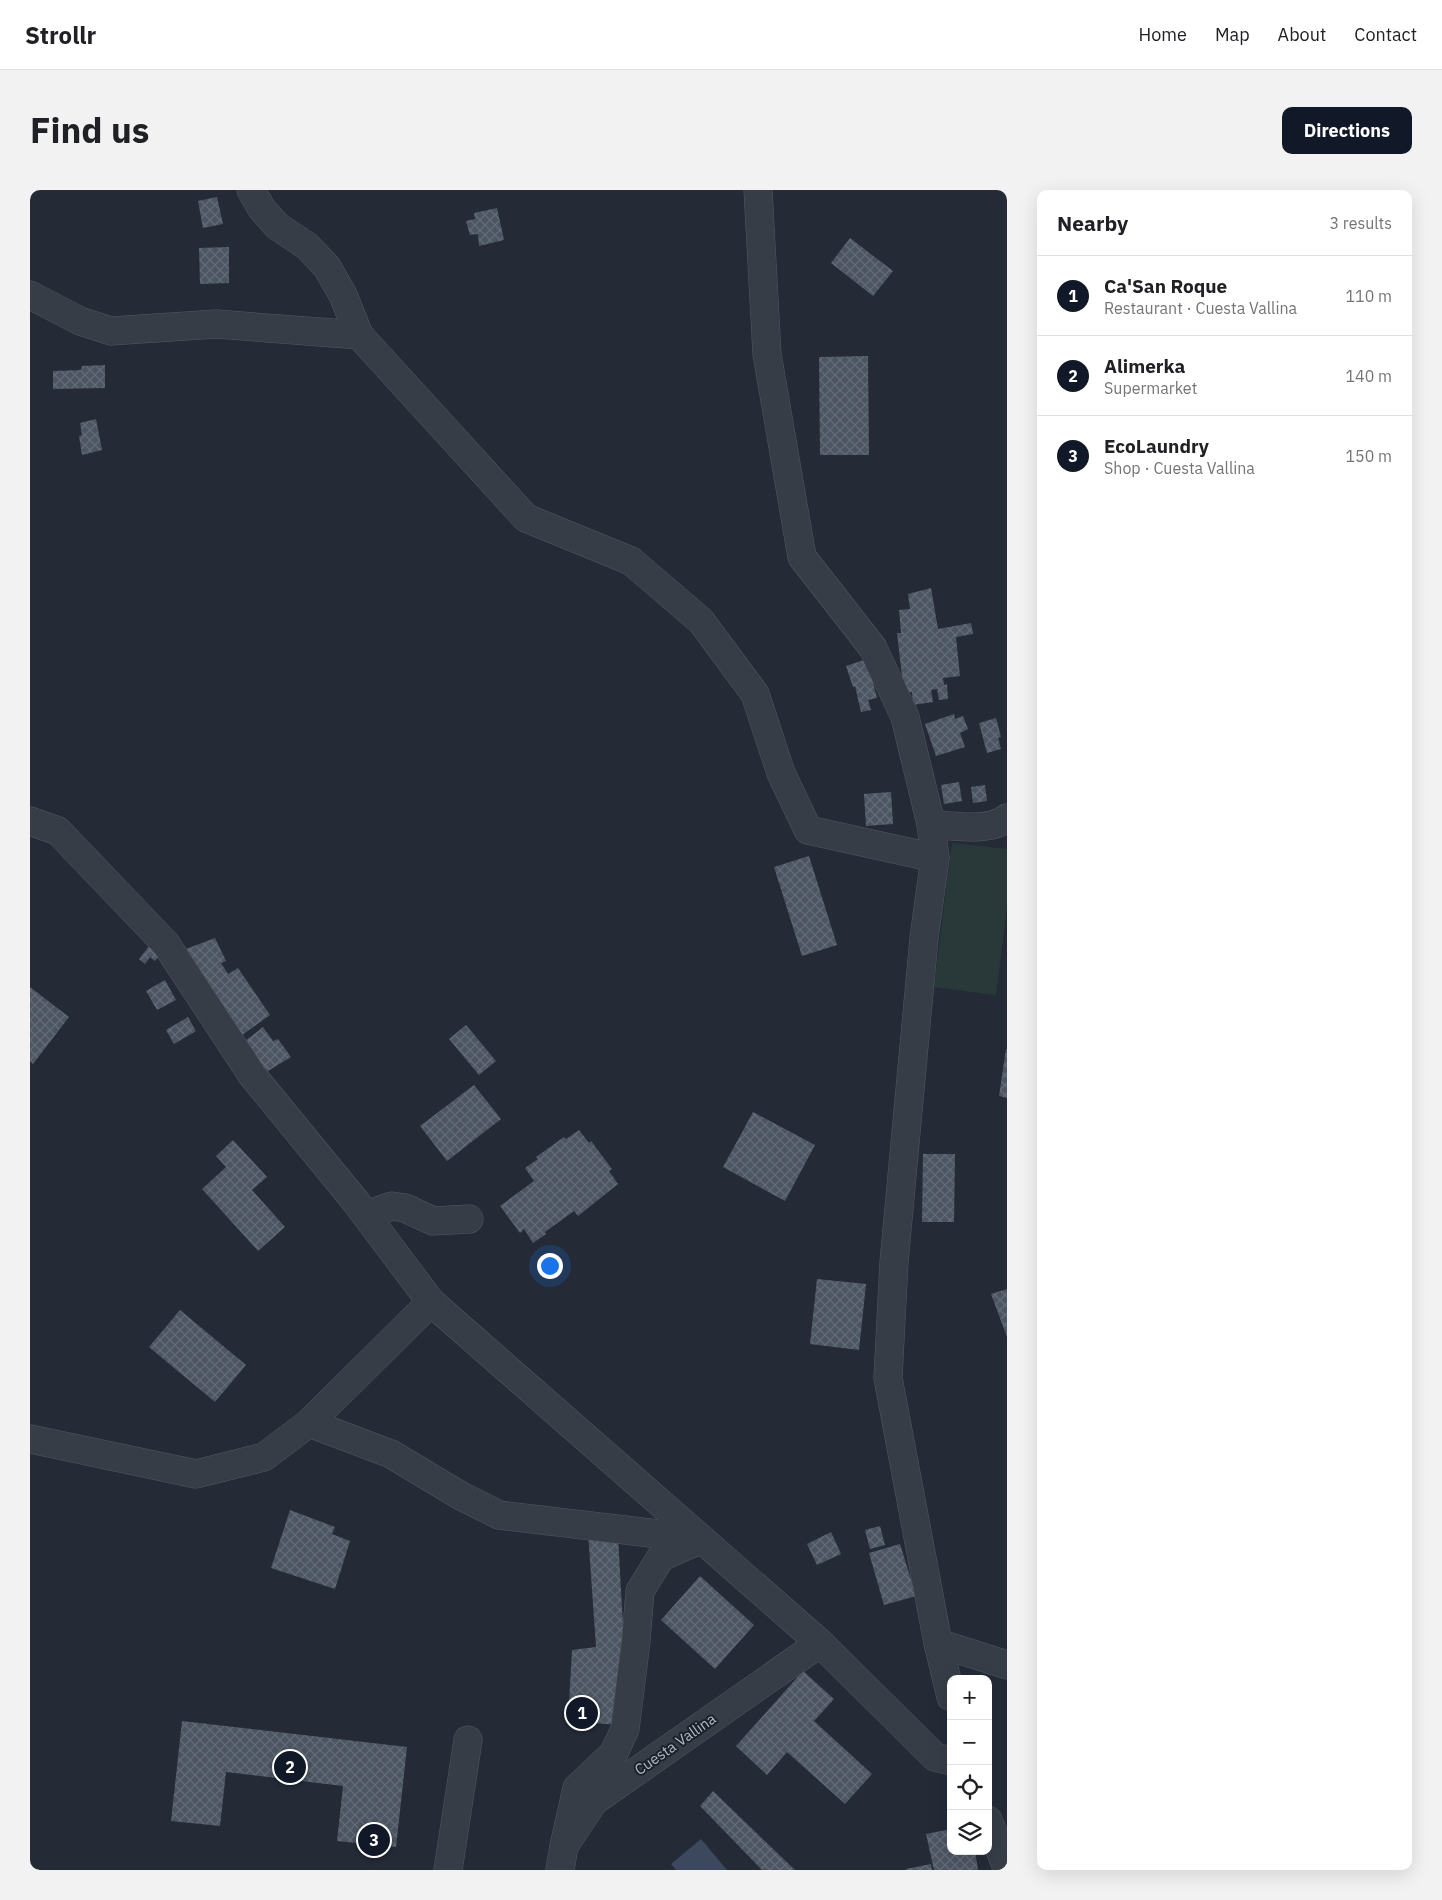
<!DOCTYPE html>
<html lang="en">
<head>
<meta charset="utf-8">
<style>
  body { margin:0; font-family:"IBM Plex Sans",sans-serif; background:#f2f2f2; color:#202124 }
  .controls { position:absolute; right:15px; bottom:15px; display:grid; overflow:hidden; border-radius:10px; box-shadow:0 5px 20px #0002 }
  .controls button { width:45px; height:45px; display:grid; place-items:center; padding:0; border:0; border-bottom:1px solid #e0e0e0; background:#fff; color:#202124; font:25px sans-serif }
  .you { position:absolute; left:519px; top:1075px; width:18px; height:18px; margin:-12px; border:4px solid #fff; border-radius:50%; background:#1a73e8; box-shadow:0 0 0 8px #1a73e833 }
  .badge { display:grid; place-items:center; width:32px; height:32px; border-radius:50%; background:#111827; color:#fff; font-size:16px; font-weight:700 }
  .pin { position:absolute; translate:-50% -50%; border:2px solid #fff; box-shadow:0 1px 5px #0006 }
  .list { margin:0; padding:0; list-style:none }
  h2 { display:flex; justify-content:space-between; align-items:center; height:65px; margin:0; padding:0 20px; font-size:21px }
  h2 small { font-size:16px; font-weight:400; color:#757577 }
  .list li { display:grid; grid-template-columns:32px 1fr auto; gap:15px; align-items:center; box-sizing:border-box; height:80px; padding:0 20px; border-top:1px solid #e0e0e0 }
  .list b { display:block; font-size:19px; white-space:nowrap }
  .list p { margin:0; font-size:16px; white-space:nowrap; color:#757577 }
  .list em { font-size:16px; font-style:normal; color:#757577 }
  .icon { flex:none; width:28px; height:28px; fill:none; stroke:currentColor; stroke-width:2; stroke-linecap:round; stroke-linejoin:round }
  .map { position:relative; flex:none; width:977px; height:1680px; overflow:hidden; border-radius:10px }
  header { display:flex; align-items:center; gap:30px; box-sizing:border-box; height:70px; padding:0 25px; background:#fff; border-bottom:1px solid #e0e0e0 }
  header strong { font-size:24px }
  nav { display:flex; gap:28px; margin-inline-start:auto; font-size:18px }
  .intro { display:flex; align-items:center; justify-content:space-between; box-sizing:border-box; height:120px; padding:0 30px }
  h1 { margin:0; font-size:35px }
  .button { padding:12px 22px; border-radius:10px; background:#111827; color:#fff; font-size:18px; font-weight:700 }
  main { display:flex; gap:30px; padding:0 30px }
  aside { flex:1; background:#fff; border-radius:10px; box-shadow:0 5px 20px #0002 }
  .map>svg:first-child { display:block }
  .pitch { fill:#29393a }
  .water { fill:#3b485e }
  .building { fill:url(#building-cross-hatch) }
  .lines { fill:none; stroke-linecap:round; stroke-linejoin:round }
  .minor-casing { stroke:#525862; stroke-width:29 }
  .minor { stroke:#373d47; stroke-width:28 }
  .labels { text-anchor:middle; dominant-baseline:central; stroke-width:4; stroke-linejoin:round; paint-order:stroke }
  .street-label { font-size:15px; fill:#b2b8c4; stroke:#1c222c }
</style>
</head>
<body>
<header>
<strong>Strollr</strong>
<nav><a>Home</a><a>Map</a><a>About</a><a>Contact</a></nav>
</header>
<div class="intro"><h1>Find us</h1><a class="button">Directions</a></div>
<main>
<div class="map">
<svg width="977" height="1680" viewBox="0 0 977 1680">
  <defs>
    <pattern id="building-cross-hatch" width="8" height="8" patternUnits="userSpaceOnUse" patternTransform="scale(1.25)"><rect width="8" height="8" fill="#4c5562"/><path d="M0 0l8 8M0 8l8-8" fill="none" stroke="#636b77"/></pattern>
  </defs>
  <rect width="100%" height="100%" fill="#242b37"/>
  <!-- pitch -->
  <path class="pitch" d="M922,653L977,659V717L966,805L904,797Z"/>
  <!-- water -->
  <path class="water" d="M671,1649L697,1680H646L641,1674Z"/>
  <!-- building -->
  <g class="building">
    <path d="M187,7L193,34L173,38L168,11Z"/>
    <path d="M467,18L474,50L449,56L448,44L440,45L436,31L445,29L444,23Z"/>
    <path d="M820,48L863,81L843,106L801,73Z"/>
    <path d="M199,57V93L170,94L169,58Z"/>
    <path d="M838,166L839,265H790L789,167Z"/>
    <path d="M75,175V198L23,199V181L51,180L52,176Z"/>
    <path d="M66,229L72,260L52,265L49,246L52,245L50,233Z"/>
    <path d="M901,398L908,439L941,433L943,444L926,447L930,486L913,488L914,495L917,494L918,509L909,510L907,499L901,500L903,512L883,515L882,502L874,503L867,443H871L869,420L880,419L878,404Z"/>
    <path d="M837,469L847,508L838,510L841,520L831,522L825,496L823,497L816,476Z"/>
    <path d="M924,524L925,529L933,526L938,539L930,543L935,557L906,566L895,534Z"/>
    <path d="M966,528L971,547L968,548L971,559L957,563L949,533Z"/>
    <path d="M929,592L932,611L914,614L911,595Z"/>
    <path d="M955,595L957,611L943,613L941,597Z"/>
    <path d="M861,602L863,634L836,636L834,604Z"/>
    <path d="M779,666L807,755L772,766L744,677Z"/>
    <path d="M185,748L196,771L191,773L198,784L208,778L240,825L208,848L168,783L156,759Z"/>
    <path d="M124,750L135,759L125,771L120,767L115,774L109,769Z"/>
    <path d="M135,790L146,810L127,820L116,801Z"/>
    <path d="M0,797L39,827L3,874L0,871Z"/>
    <path d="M158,827L166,841L144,854L136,840Z"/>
    <path d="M436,835L466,871L449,885L419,849Z"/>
    <path d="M233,837L243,851L248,849L261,867L233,884L210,855Z"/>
    <path d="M976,859H977V908L969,906Z"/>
    <path d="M444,895L471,929L417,971L390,936Z"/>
    <path d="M723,922L785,955L755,1011L693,977Z"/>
    <path d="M549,940L559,953L561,951L582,979L579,981L588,994L548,1026L544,1021L515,1042L516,1044L503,1053L494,1039L490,1043L470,1016L504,991L495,978L508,969L506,967L534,947L536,949Z"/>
    <path d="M203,950L237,987L222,1000L255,1037L228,1061L172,999L196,977L186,966Z"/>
    <path d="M893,964H925L924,1032H892Z"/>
    <path d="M787,1089L836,1094L829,1160L780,1154Z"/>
    <path d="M977,1099V1147L961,1104Z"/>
    <path d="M150,1120L216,1175L185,1212L119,1157Z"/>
    <path d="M260,1320L305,1337L302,1344L320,1351L305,1399L241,1378Z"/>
    <path d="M850,1336L855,1355L840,1359L835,1340Z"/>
    <path d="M558,1342L588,1346L593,1436L589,1535L538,1531L542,1460L566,1457Z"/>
    <path d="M801,1342L811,1364L787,1375L777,1354Z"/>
    <path d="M870,1354L886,1406L854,1415L839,1363Z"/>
    <path d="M670,1386L724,1435L685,1479L631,1430Z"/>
    <path d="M773,1481L804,1509L784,1531L842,1584L815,1614L757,1562L737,1585L706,1556Z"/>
    <path d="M152,1531L377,1557L366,1657L307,1651L313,1596L196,1582L190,1636L141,1631Z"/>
    <path d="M683,1601L765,1680H732L670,1616Z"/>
    <path d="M921,1639V1661H945L948,1680H904L896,1644Z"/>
    <path d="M901,1674L902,1680H876V1679Z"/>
  </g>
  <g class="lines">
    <!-- minor casing -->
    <g class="minor-casing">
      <g id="minor">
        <path d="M221,0L232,19L247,36L277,56L297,77L313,105L329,145"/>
        <path d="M728,0L737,164L772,367L843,458L875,527L901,634L905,668L894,748L864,1072L858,1188L908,1453L921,1507"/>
        <path d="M0,105L50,131L81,141L186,134L329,145L496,328L601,371L671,431L725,504L751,583L778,640L905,668"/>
        <path d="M0,631L28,641L136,754L222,885L326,1012L401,1112L790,1453L905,1567L921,1571"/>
        <path d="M901,634C923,636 960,642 977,628"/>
        <path d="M336,1025L362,1016L375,1018L403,1031L439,1029"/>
        <path d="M279,1233L401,1112"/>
        <path d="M0,1249L166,1284L234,1267L279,1233L361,1264L431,1306L469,1325L671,1349"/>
        <path d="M908,1453L977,1475"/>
        <path d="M958,1630L977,1678"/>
        <path d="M534,1656L547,1598L584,1563L595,1539L606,1451L610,1401L631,1367L670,1350"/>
        <path d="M418,1680L438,1550"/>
        <path d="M530,1680L534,1656L564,1611L790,1453"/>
      </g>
    </g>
    <!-- minor -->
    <use href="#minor" class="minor"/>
  </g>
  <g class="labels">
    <!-- street labels -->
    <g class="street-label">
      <text transform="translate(645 1554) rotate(-35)">Cuesta Vallina</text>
    </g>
  </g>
</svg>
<div class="controls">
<button>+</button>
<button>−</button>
<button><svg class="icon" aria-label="locate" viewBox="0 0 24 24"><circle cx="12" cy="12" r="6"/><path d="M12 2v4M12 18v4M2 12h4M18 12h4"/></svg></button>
<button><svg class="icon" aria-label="layers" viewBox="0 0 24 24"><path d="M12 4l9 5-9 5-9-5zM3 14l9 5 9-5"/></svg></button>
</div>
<div class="you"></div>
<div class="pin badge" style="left:552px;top:1523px">1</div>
<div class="pin badge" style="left:260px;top:1577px">2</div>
<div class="pin badge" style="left:344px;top:1650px">3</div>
</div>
<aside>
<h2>Nearby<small>3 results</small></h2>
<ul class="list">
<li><span class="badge">1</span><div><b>Ca'San Roque</b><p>Restaurant · Cuesta Vallina</p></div><em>110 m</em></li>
<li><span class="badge">2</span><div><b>Alimerka</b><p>Supermarket</p></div><em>140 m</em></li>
<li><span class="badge">3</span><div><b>EcoLaundry</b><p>Shop · Cuesta Vallina</p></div><em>150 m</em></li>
</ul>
</aside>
</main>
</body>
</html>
